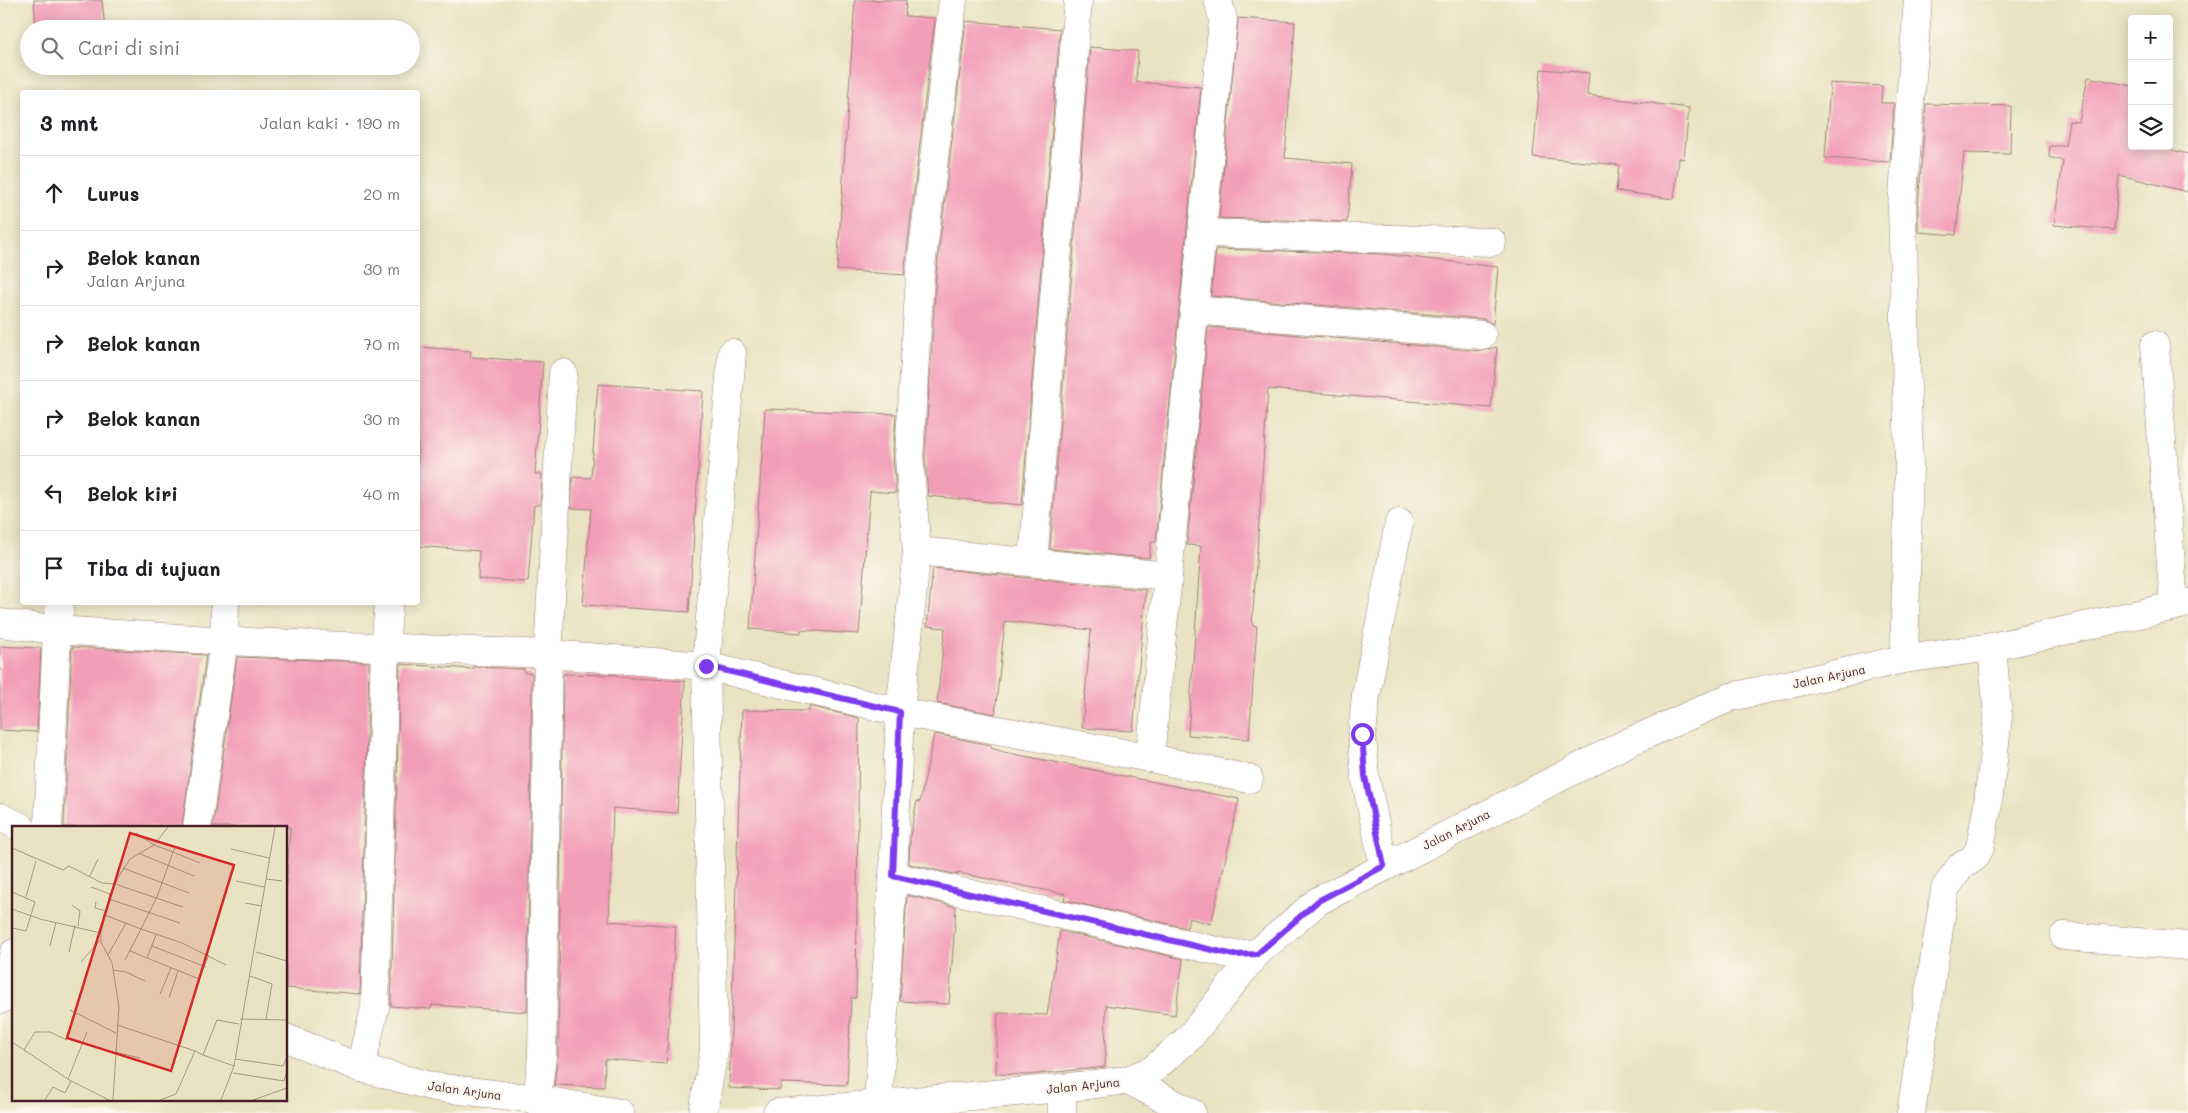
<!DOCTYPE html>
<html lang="id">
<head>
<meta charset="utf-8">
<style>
  body { margin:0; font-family:Mali,sans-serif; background:#f2f2f2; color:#202124 }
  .controls { position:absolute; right:15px; top:15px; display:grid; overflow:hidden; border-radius:5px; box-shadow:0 2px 12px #0003 }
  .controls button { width:45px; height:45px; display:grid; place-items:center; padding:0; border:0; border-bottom:1px solid #e0e0e0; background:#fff; color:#202124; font:25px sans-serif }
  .stop { position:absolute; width:15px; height:15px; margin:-11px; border:4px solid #7c3aed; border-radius:50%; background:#fff }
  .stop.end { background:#7c3aed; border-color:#fff; box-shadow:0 1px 5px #0008 }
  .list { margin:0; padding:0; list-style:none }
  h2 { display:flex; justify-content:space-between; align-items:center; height:65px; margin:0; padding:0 20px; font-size:21px }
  h2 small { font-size:16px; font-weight:400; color:#757577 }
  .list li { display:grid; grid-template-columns:32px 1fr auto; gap:15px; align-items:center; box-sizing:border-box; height:75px; padding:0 20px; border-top:1px solid #e0e0e0 }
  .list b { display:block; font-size:19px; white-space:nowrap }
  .list p { margin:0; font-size:16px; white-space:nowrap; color:#757577 }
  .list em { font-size:16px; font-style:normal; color:#757577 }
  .icon { flex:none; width:28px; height:28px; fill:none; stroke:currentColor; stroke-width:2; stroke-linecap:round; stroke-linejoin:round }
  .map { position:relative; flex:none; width:2188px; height:1113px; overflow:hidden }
  .search { position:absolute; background:#fff; box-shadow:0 2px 12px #0003; left:20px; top:20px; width:400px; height:55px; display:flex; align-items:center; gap:12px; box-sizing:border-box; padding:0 18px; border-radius:28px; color:#757577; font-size:19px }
  .panel { position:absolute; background:#fff; box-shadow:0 2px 12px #0003; left:20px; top:90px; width:400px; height:515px; border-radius:5px }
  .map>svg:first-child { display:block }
  .building { fill:#f39eb9 }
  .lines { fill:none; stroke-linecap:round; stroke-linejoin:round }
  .minor-casing { stroke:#9a8176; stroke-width:29 }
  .tertiary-casing { stroke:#9a8176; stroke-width:29 }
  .minor { stroke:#fff; stroke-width:28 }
  .tertiary { stroke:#fff; stroke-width:28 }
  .route { stroke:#7c3aed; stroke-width:6 }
  .labels { text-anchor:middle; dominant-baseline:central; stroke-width:4.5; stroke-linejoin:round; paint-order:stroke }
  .street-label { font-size:12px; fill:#4a1f2b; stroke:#fbf7ec }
  .inset-road { fill:none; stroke:#a99586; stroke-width:1 }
  .view { fill:#d62828; fill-opacity:0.15; stroke:#d62828; stroke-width:2.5 }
  .inset-edge { fill:none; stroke:#4a1f2b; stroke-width:2.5 }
</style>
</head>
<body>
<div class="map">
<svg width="2188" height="1113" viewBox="0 0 2188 1113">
  <rect width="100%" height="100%" fill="#fbf7ec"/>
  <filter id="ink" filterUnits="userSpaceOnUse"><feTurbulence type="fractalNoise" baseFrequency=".02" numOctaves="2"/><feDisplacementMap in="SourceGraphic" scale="10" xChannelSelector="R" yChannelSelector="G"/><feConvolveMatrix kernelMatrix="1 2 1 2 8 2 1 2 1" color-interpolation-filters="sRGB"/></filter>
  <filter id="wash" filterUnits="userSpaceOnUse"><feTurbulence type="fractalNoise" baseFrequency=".0096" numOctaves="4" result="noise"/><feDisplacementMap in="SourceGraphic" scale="20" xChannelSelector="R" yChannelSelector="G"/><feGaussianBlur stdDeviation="1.12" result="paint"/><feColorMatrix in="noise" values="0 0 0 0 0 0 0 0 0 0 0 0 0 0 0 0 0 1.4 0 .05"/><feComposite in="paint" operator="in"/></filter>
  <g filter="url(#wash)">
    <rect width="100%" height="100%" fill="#e9e3c2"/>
    <g id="blocks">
      <!-- building -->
      <g class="building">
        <path d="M34,0H102L105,29H36Z"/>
        <path d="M855,0H906L905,16L935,18L904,275L837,270Z"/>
        <path d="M1238,18L1295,22L1285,158L1352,164L1347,222L1219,218Z"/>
        <path d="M966,21L1060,29L1022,505L928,496L925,457L936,276Z"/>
        <path d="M1090,47L1138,51L1136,82L1201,87L1156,542H1151L1149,558L1050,549Z"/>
        <path d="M1541,69L1589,73L1587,95L1689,108L1684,159L1679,158L1674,199L1616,191L1619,165L1533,157Z"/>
        <path d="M2088,77L2132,86V146H2157L2188,154V192L2119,175L2114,230L2054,225L2063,161L2049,157L2050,146H2065L2069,121L2079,122Z"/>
        <path d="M1830,83L1882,86L1881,103H1894L1890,162L1825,158Z"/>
        <path d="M1926,104L2011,106L2010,154L1964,153L1956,235L1918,232V207Z"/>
        <path d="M1216,249L1383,254L1498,267L1493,324L1483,319L1211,296Z"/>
        <path d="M1208,327L1481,351L1497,347L1491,408L1268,389L1252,625L1257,626L1249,739L1188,735L1201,546L1187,545Z"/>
        <path d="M420,347L471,351L470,357L543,362L535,474H542L540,505H534L528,582L478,579L479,551L418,546V386Z"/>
        <path d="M598,384L703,391L689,612L583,605L591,509L571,508L573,477L591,478Z"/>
        <path d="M765,409L896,414L893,456L896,493L870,491L859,634L801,630V633L750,629Z"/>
        <path d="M933,568L1146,590L1133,731L1082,728L1091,630L1005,621L995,714L937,703L945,628L927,626Z"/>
        <path d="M0,646L41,648L37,732L0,730Z"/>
        <path d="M72,647L206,655L182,827H64Z"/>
        <path d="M237,657L369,662L360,994L286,988V891L290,827H213Z"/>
        <path d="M400,664L473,669V667L524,669V673H532L527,1012L432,1005L431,1009L391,1006Z"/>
        <path d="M563,674L612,675H617V677L685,681L677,813L613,808L609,921L676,926L666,1064L605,1059L604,1087L554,1085L558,1056Z"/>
        <path d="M809,706L859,718L856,998H851L847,1085L781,1083L780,1090L729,1088L742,710L809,711Z"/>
        <path d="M934,734L991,745V748L1004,752L1239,799L1211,924L1189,918L1187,928L1064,900L1065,894L958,873V875L909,864L910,836L917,801L920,802Z"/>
        <path d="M907,895L956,907L949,1004L900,1001Z"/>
        <path d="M1060,931L1183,959L1175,1015L1106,1005L1105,1067L1027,1075L996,1074L998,1013L1047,1015Z"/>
      </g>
    </g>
  </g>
  <g filter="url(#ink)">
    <use href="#blocks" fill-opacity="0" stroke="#9a8176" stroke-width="1"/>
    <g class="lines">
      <!-- minor casing -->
      <g class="minor-casing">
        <g id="minor">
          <path d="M953,0L920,275L909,457L917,551L900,712L1150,758L1249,779"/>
          <path d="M1203,233L1492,242"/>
          <path d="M1194,310L1482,335"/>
          <path d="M2155,345L2174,606"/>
          <path d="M917,551L1168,576"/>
          <path d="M1033,562L1078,0"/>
          <path d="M0,623L57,630L60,602"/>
          <path d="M1904,659L1909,468L1902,207L1918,0"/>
          <path d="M1150,758L1223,20L1218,0"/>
          <path d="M48,827L57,630L224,641L548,654L706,666L900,712L893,876L878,1103"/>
          <path d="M197,827L224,641L225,602"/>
          <path d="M1384,866L1365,776L1362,735L1366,695L1399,523"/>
          <path d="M893,876L1234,955L1257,953"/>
          <path d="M2064,936L2188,946"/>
          <path d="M0,1000L14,953"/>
          <path d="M361,1068L375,1007L385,646L389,602"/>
          <path d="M1128,1080L1192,1113"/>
          <path d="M1062,1088V1113"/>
          <path d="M544,1113L537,1099L542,1056L548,654L563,373"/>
          <path d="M703,1113L714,1051L706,666L732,353"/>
          <path d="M1911,1113L1945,889L1960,867L1974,858L1980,848L1988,803L1998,717L1992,647"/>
        </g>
      </g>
      <!-- tertiary casing -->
      <g class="tertiary-casing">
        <g id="tertiary">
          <path d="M0,817L21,827"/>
          <path d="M286,1038L361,1068L434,1087L537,1099L620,1113"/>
          <path d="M777,1113L1062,1088L1128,1080L1152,1070L1189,1038L1257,953L1318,901L1627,743L1731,697L1904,659L1992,647L2188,603"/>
        </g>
      </g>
      <!-- minor -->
      <use href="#minor" class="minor"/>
      <!-- tertiary -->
      <use href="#tertiary" class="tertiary"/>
    </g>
  </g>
  <g class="lines" filter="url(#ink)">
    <!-- route -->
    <path class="route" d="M706,666L900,712L893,876L1234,955L1257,954L1318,901L1384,866L1365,776L1362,734"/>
  </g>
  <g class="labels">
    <!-- street labels -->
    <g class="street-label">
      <text transform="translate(1829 676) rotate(-12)">Jalan Arjuna</text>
      <text transform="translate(1456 829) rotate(-27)">Jalan Arjuna</text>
      <text transform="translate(1083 1085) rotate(-6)">Jalan Arjuna</text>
      <text transform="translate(465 1090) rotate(8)">Jalan Arjuna</text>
    </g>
  </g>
  <!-- overview -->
  <g transform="translate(12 826)">
    <rect width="275" height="275" fill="#e9e3c2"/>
    <path class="inset-road" d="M164,20L161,26L188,37M0,22L51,44L57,40L90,57L103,58L171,81M219,23L257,32M126,27L182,50M111,42L177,67M78,50L86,33M254,53L270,55M224,55L252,61M79,61L98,68M0,66L23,76L14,105L0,102M14,71L24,35M97,73L168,97M84,76L83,82L94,85M233,77L250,80M60,79L68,85L66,100M0,83L28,93L89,107M93,89L129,103L145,71L161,26L142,19L124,7M38,120L44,96M140,120L194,141M118,125L187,153L197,129M57,126L63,99M244,126L275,135M96,129L114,97M135,132L144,109M113,134L129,103L170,117L214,139M69,136L88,114M101,144L114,146L133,155M238,150L260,158L254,193M148,168L159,142M157,172L166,145M58,184L104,207M228,193L275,194M105,199L183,225M0,216L59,255L97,274M12,224L23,206H38L55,214M103,226L128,232M191,229L222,240M223,233L271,240L274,233M221,247L272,255L275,245M56,253L75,206M33,274L41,261L53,267L59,255M101,274L107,181L100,137L89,116V107L98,68L108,48L118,33L142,19L156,1M148,274L164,268L183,225L191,229L205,194L227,198M209,274L222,240L263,1M241,274L275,262"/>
    <path class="view" d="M118,7L222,39L159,245L55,212Z"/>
    <rect width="275" height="275" class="inset-edge"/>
  </g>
</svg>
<div class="controls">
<button>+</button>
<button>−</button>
<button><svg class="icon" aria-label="layers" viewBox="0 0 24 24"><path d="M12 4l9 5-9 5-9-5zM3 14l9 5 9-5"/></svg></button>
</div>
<div class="stop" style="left:1362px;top:734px"></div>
<div class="stop end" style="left:706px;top:666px"></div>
<div class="search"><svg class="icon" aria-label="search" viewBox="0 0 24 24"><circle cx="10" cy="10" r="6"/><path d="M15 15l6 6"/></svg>Cari di sini</div>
<section class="panel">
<h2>3 mnt<small>Jalan kaki · 190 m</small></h2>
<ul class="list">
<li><svg class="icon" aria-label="ahead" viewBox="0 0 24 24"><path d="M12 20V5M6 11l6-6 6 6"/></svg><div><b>Lurus</b></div><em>20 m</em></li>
<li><svg class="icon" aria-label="right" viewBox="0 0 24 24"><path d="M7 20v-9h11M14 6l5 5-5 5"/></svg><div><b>Belok kanan</b><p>Jalan Arjuna</p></div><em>30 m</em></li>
<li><svg class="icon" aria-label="right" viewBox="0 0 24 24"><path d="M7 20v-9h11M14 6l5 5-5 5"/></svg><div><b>Belok kanan</b></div><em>70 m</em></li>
<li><svg class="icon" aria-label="right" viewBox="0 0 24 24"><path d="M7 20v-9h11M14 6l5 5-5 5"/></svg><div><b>Belok kanan</b></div><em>30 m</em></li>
<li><svg class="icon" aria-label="left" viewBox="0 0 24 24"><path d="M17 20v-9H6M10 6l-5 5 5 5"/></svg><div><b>Belok kiri</b></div><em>40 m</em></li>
<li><svg class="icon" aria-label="arrive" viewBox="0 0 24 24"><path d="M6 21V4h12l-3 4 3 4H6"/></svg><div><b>Tiba di tujuan</b></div></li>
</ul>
</section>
</div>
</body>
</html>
